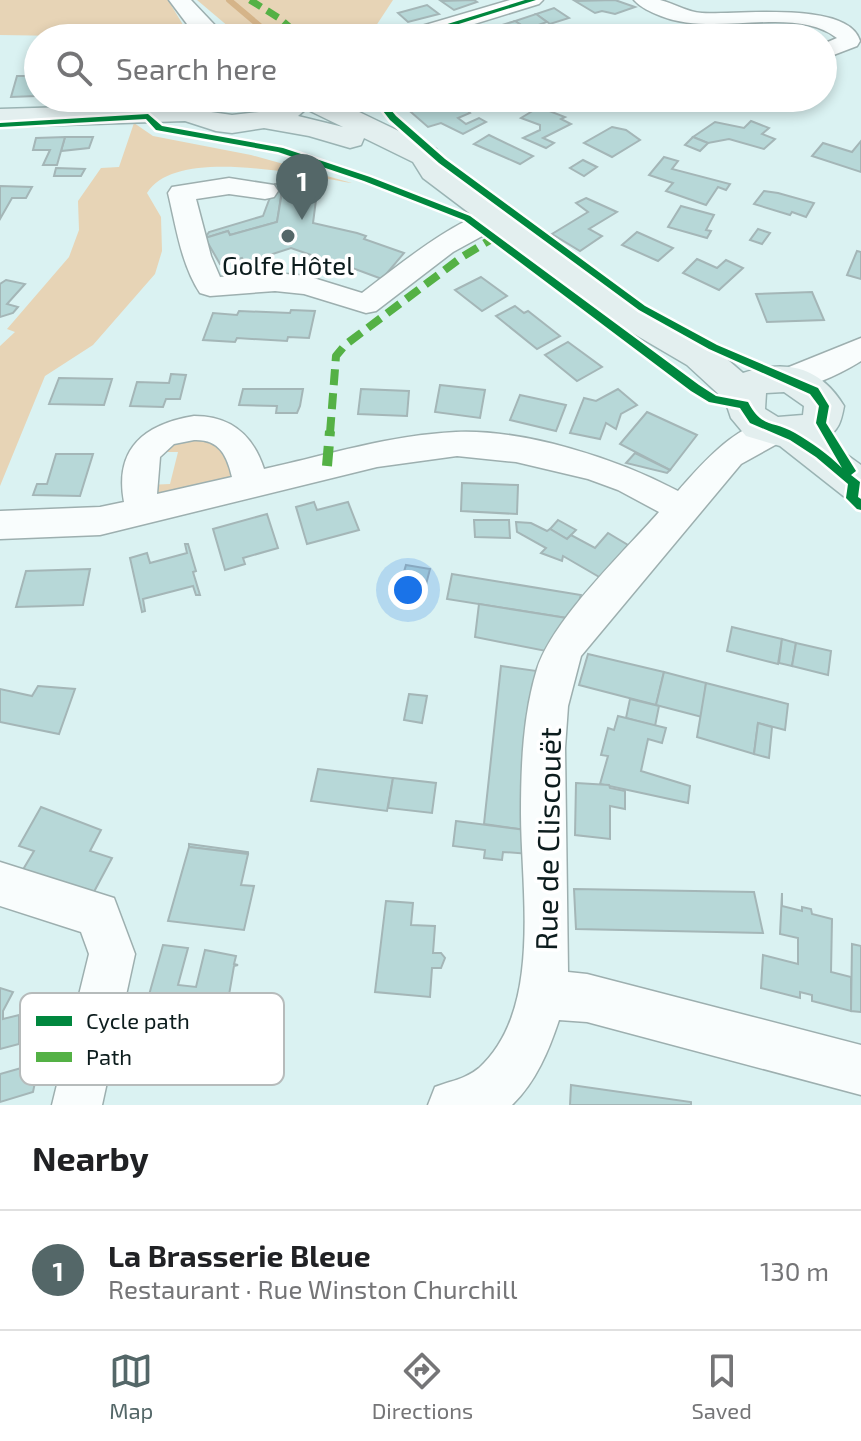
<!DOCTYPE html>
<html lang="en">
<head>
<meta charset="utf-8">
<style>
  body { margin:0; font-family:"Exo 2",sans-serif; background:#f2f2f2; color:#202124 }
  .you { position:absolute; left:408px; top:590px; width:28px; height:28px; margin:-20px; border:6px solid #fff; border-radius:50%; background:#1a73e8; box-shadow:0 0 0 12px #1a73e833 }
  .badge { display:grid; place-items:center; width:52px; height:52px; border-radius:50%; background:#546768; color:#fff; font-size:26px; font-weight:700 }
  .pin { position:absolute; translate:-50% -66px; filter:drop-shadow(0 2px 4px #0008) }
  .pin::after { content:''; position:absolute; top:42px; width:28px; height:24px; background:inherit; clip-path:polygon(0 0,100% 0,50% 100%) }
  .list { margin:0; padding:0; list-style:none }
  h2 { display:flex; justify-content:space-between; align-items:center; height:104px; margin:0; padding:0 32px; font-size:34px }
  h2 small { font-size:26px; font-weight:400; color:#757577 }
  .list li { display:grid; grid-template-columns:52px 1fr auto; gap:24px; align-items:center; box-sizing:border-box; height:120px; padding:0 32px; border-top:2px solid #e0e0e0 }
  .list b { display:block; font-size:30px; white-space:nowrap }
  .list p { margin:0; font-size:26px; white-space:nowrap; color:#757577 }
  .list em { font-size:26px; font-style:normal; color:#757577 }
  .icon { flex:none; width:44px; height:44px; fill:none; stroke:currentColor; stroke-width:2; stroke-linecap:round; stroke-linejoin:round }
  .map { position:relative; flex:none; width:861px; height:1105px; overflow:hidden }
  .search { position:absolute; background:#fff; box-shadow:0 4px 12px #0003; left:24px; right:24px; top:24px; height:88px; display:flex; align-items:center; gap:20px; box-sizing:border-box; padding:0 28px; border-radius:44px; color:#757577; font-size:30px }
  .sheet { height:224px; background:#fff }
  nav { display:flex; justify-content:space-around; align-items:center; box-sizing:border-box; height:112px; border-top:2px solid #e0e0e0; background:#fff; font-size:22px; color:#757577 }
  nav a { display:grid; justify-items:center; gap:4px }
  nav .on { color:#546768 }
  .map>svg:first-child { display:block }
  .green { fill:#e7d4b6 }
  .lines { fill:none; stroke-linecap:round; stroke-linejoin:round }
  .stream { stroke:#d5b489; stroke-width:6 }
  .building { fill:#b7d8d8; stroke:#a4b6b7; stroke-width:2 }
  .minor-casing { stroke:#9dafaf; stroke-width:3 }
  .major-casing { stroke:#9ab3b3; stroke-width:3 }
  .minor { fill:#f9fdfd; fill-rule:evenodd }
  .major { fill:#e3efef; fill-rule:evenodd }
  .quiet-far2 { stroke:#54b145; stroke-width:7; stroke-dasharray:13 7; stroke-linecap:butt }
  .quiet-far1 { stroke:#54b145; stroke-width:8; stroke-dasharray:16 8; stroke-linecap:butt }
  .quiet { stroke:#54b145; stroke-width:10; stroke-dasharray:20 10; stroke-linecap:butt }
  .cycleway-casing { stroke:#fff; stroke-width:5 }
  .cycleway { fill:#00873e; fill-rule:evenodd }
  .poi-dot { fill:#546768; stroke:#fff; stroke-width:3 }
  .labels { text-anchor:middle; dominant-baseline:central; stroke-width:7; stroke-linejoin:round; paint-order:stroke }
  .far-poi-label { font-size:26px; fill:#0c1c1d; stroke:#fff }
  .street-label { font-size:30px; fill:#0c1c1d; stroke:#fff }
  .key { fill:#fff; stroke:#b6bbbb; stroke-width:2 }
  .key-label { font-size:22px; fill:#0c1c1d }
</style>
</head>
<body>
<div class="map">
<svg width="861" height="1105" viewBox="0 0 861 1105">
  <rect width="100%" height="100%" fill="#daf2f2"/>
  <!-- green -->
  <g class="green">
    <path d="M0,0H168L191,38L0,35Z"/>
    <path d="M197,0H393L368,38H242Z"/>
    <path d="M134,123L153,136L251,155L352,183C306,176 176,145 147,193L161,217L162,251L155,274L93,345L45,376L0,486V346L15,332L7,329L69,257L79,230L78,201L101,168L119,167Z"/>
    <path d="M212,438L236,468L231,482L160,499L147,485L170,484L178,452H157L171,442Z"/>
  </g>
  <g class="lines">
    <!-- stream -->
    <path class="stream" d="M229,0L274,38"/>
  </g>
  <!-- building -->
  <g class="building">
    <path d="M474,0L477,2L454,10L441,1Z"/>
    <path d="M615,0L635,7L615,14L602,11L595,13L575,1Z"/>
    <path d="M427,5L439,14L408,22L398,13Z"/>
    <path d="M554,8L569,18L550,24L536,14Z"/>
    <path d="M536,14L547,22L527,29L515,21Z"/>
    <path d="M515,21L529,30L505,37L492,28Z"/>
    <path d="M17,76H38L36,96L11,97Z"/>
    <path d="M422,98L442,110L455,105L467,110L470,113L458,118L466,124L479,118L486,122L463,134L441,123L428,127L404,106Z"/>
    <path d="M686,98H719L704,107Z"/>
    <path d="M539,107L565,117L561,119L571,124L543,138L554,143L546,148L523,138L540,130V125L521,118Z"/>
    <path d="M751,121L769,128L762,134L775,139L764,149L729,139L708,143L693,137L715,122L744,128Z"/>
    <path d="M612,127L626,130L640,140L612,157L584,143Z"/>
    <path d="M489,135L533,156L520,164L474,144Z"/>
    <path d="M65,137H93L89,148L61,151Z"/>
    <path d="M65,137L57,165H43L50,150H33L36,138Z"/>
    <path d="M693,137L708,143L700,151L685,145Z"/>
    <path d="M861,141V172L812,156L823,143L852,152Z"/>
    <path d="M664,157L678,161L672,169L730,184L726,190L718,187L706,205L666,191L673,183L649,175Z"/>
    <path d="M583,160L597,167L584,176L570,168Z"/>
    <path d="M56,168L85,169L81,176H54Z"/>
    <path d="M275,184H283L277,222L230,235L228,231L205,238L209,232L263,216Z"/>
    <path d="M0,186L32,187L26,198H12L0,219Z"/>
    <path d="M764,191L778,193L814,203L806,217L792,212L790,215L754,204Z"/>
    <path d="M282,192H317L313,223L357,233L366,236L364,239L404,253L382,279L347,266L338,267L308,258L311,255L291,248L245,263L242,258L220,264L205,238L228,231L230,235L277,222Z"/>
    <path d="M586,198L617,212L589,229L602,236L580,251L552,234L588,212L576,203Z"/>
    <path d="M681,206L714,215L706,230L711,231L707,238L668,227Z"/>
    <path d="M758,229L770,233L762,244L750,240Z"/>
    <path d="M637,232L673,248L658,261L622,245Z"/>
    <path d="M857,251L861,252V279L847,275Z"/>
    <path d="M697,259L717,268L726,260L743,268L719,290L683,273Z"/>
    <path d="M481,277L507,296L482,311L455,290Z"/>
    <path d="M6,280L25,284L7,304L18,307L13,313L0,317V284Z"/>
    <path d="M812,292L824,320L767,322L756,294Z"/>
    <path d="M515,306L524,313L528,311L560,336L537,349L496,316Z"/>
    <path d="M291,310L315,311L309,338L288,337L287,341L237,338L235,342L203,340L213,313L237,315L239,311L290,313Z"/>
    <path d="M568,342L602,367L577,381L545,355Z"/>
    <path d="M171,374L186,375L180,399H166L163,407L130,406L137,382L169,383Z"/>
    <path d="M59,378L112,379L104,405L49,404Z"/>
    <path d="M440,385L485,390L480,418L435,412Z"/>
    <path d="M243,389H303L300,406L297,413H276L277,406L239,405Z"/>
    <path d="M361,389L409,391L407,416L358,414Z"/>
    <path d="M618,389L637,405L621,414L616,429L606,423L600,439L570,433L584,398L596,401Z"/>
    <path d="M520,395L566,405L556,431L510,420Z"/>
    <path d="M647,412L697,435L670,470L620,444Z"/>
    <path d="M635,453L670,470L667,473L626,463Z"/>
    <path d="M56,454H93L80,496L33,495L37,484H47Z"/>
    <path d="M462,483L518,485L517,514L461,511Z"/>
    <path d="M314,502L317,510L348,502L359,530L307,544L296,507Z"/>
    <path d="M267,514L278,548L243,558L245,564L225,570L213,529Z"/>
    <path d="M474,520H509L510,538L475,537Z"/>
    <path d="M558,520L576,530L567,539L550,529Z"/>
    <path d="M516,522L531,523L547,531L550,529L567,539L571,535L595,548L608,533L628,545L601,578L563,556L562,561L541,553L546,548L517,532Z"/>
    <path d="M185,544H188L196,571L193,572L200,595H196L193,586L143,599L145,611L142,612L130,558L147,553L150,563L187,553Z"/>
    <path d="M406,565L430,569L423,596L398,592Z"/>
    <path d="M90,569L83,605L16,607L26,571Z"/>
    <path d="M452,574L581,595L573,619L447,599Z"/>
    <path d="M479,604L573,619L551,652L475,637Z"/>
    <path d="M732,627L782,639L778,664L727,651Z"/>
    <path d="M782,639L796,643L792,666L779,663Z"/>
    <path d="M796,643L831,651L828,675L792,666Z"/>
    <path d="M588,654L664,672L656,705L579,685Z"/>
    <path d="M501,666L537,671L526,830L484,824Z"/>
    <path d="M664,672L706,683L702,717L656,705Z"/>
    <path d="M706,683L788,704L785,730L758,723L754,754L697,737Z"/>
    <path d="M38,686L75,689L59,734L0,722V689L32,696Z"/>
    <path d="M409,694L427,696L422,723L404,720Z"/>
    <path d="M630,699L659,706L655,726L626,718Z"/>
    <path d="M618,716L666,728L662,743L648,739L641,771L690,786L688,803L600,784L608,756L601,755L608,728L614,730Z"/>
    <path d="M758,723L772,727L769,758L754,754Z"/>
    <path d="M318,769L393,778L387,811L311,801Z"/>
    <path d="M393,778L436,783L432,813L388,808Z"/>
    <path d="M576,783L609,785L610,788L625,791V809L610,806V839L575,835Z"/>
    <path d="M41,807L101,830L90,851L112,858L88,903L18,878L34,851L19,846Z"/>
    <path d="M456,821L526,830L530,854L503,852L502,860L484,858L485,850L453,846Z"/>
    <path d="M189,844L248,852V854L189,847Z"/>
    <path d="M189,847L248,854L241,885L254,886L244,930L168,921Z"/>
    <path d="M574,889L754,892L763,933L576,929Z"/>
    <path d="M782,893V906L802,911V907L811,909L812,914L832,919L831,972L851,977V1011L812,1001V995L800,992V998L761,988L763,955L798,964V938L780,934Z"/>
    <path d="M386,901L413,903L411,925L435,926L433,953H441L445,958L441,968H432L430,997L375,992Z"/>
    <path d="M852,944L861,946V1012L851,1011Z"/>
    <path d="M163,945L188,948L178,985L196,987L205,950L236,956L234,964L238,965L234,966L229,995L221,994L217,1012H220L217,1014L211,1045L184,1041L182,1048L142,1052L146,1037L135,1035L137,1026L125,1025L134,993L149,995Z"/>
    <path d="M0,988L13,992L3,1011V1019L19,1015V1044L0,1049Z"/>
    <path d="M39,1063L33,1092L0,1102V1074Z"/>
    <path d="M571,1085L691,1102V1105H570Z"/>
  </g>
  <g class="lines">
    <!-- minor casing -->
    <g class="minor-casing">
      <g id="minor">
        <path d="M169,0H191L227,38H203L190,28Z"/>
        <path d="M510,0H543L539,4L429,38H395L398,33Z"/>
        <path d="M634,0C642,0 652,0 660,0C674,3 686,12 702,13C736,15 849,0 860,41L857,46L823,59V44L837,38C794,4 716,38 661,16C651,12 641,8 634,0Z"/>
        <path d="M229,178L274,185L278,191L274,197L265,199L229,194L196,199L211,256L220,277L275,273L307,276L362,293C390,272 473,203 506,211L509,217L506,223L453,252L376,311L366,313L304,294L275,291L210,296L200,293C181,264 176,226 168,193L172,187Z"/>
        <path d="M861,338V361C840,374 803,393 779,387L774,379L779,371Z"/>
        <path d="M194,416C231,416 253,435 264,469C327,455 391,435 456,432C525,429 618,459 678,491C702,464 746,411 786,423L790,431L786,439L741,464L581,656L568,706L565,748L568,972L587,974L861,1045V1095L587,1022L559,1020C549,1050 536,1082 512,1105H428L435,1087C450,1081 466,1079 479,1068C543,1010 521,890 521,813C521,765 523,715 537,669C553,619 623,553 659,512L618,490L588,479L516,462L457,456L377,467L100,535L0,539V511L100,507L124,502C114,448 145,424 194,416ZM194,440C219,439 227,455 232,477L157,494L160,457L174,444Z"/>
        <path d="M0,862L114,898L135,954L102,1105H52L89,954L81,932L0,906Z"/>
      </g>
    </g>
    <!-- major casing -->
    <g class="major-casing">
      <path id="major" d="M167,98H195L211,112L232,115L259,112L293,98H330L436,149L446,165L638,305L713,347L743,373C786,359 820,366 844,406C841,422 839,430 825,439L861,465V503L846,498L780,446L746,436L731,418L725,400L687,365L612,321L423,178L413,162L364,138L361,145L350,148L309,136L264,128L232,133L216,131L185,121L0,127V109L170,104ZM306,109L343,127L298,116ZM784,392L804,406L803,415L778,417L765,409L766,393Z"/>
    </g>
    <!-- minor -->
    <use href="#minor" class="minor"/>
    <!-- major -->
    <use href="#major" class="major"/>
    <!-- quiet-far2 -->
    <g class="quiet-far2">
      <path d="M250,0L279,18L302,38"/>
      <path d="M143,98L147,112"/>
    </g>
    <!-- quiet-far1 -->
    <path class="quiet-far1" d="M330,433L336,356L345,345L462,257L490,240"/>
    <!-- quiet -->
    <path class="quiet" d="M327,466L330,431"/>
    <!-- cycleway casing -->
    <g class="cycleway-casing">
      <g id="cycleway">
        <path d="M525,0H536L414,38H402Z"/>
        <path d="M373,98H381L396,116L445,159L645,306L717,345L818,388L829,406L826,423L856,471L851,475L860,482L858,497L861,499V510L857,509L846,498L848,484L816,457L790,440L750,423L740,408L709,402L691,391L464,220L364,181L278,152L156,130L146,119L0,127V123L148,114L162,126L283,148L370,177L470,216L699,385L716,396L748,402C762,429 773,420 795,433C812,443 828,454 842,468L816,423L819,406L810,394L709,349L639,310L439,163L390,120Z"/>
      </g>
    </g>
    <!-- cycleway -->
    <use href="#cycleway" class="cycleway"/>
  </g>
  <!-- markers -->
  <circle class="poi-dot" cx="288" cy="236" r="8"/>
  <g class="labels">
    <!-- far-poi labels -->
    <g class="far-poi-label">
      <text x="288" y="264">Golfe Hôtel</text>
    </g>
    <!-- street labels -->
    <g class="street-label">
      <text transform="translate(547 839) rotate(-89)">Rue de Cliscouët</text>
    </g>
  </g>
  <!-- legend -->
  <rect x="20" y="993" width="264" height="92" rx="12" class="key"/>
  <rect x="36" y="1016" width="36" height="10" fill="#00873e"/>
  <rect x="36" y="1052" width="36" height="10" fill="#54b145"/>
  <g class="key-label">
    <text x="86" y="1029">Cycle path</text>
    <text x="86" y="1065">Path</text>
  </g>
</svg>
<div class="you"></div>
<div class="pin badge" style="left:302px;top:220px">1</div>
<div class="search"><svg class="icon" aria-label="search" viewBox="0 0 24 24"><circle cx="10" cy="10" r="6"/><path d="M15 15l6 6"/></svg>Search here</div>
</div>
<section class="sheet">
<h2>Nearby<small></small></h2>
<ul class="list">
<li><span class="badge">1</span><div><b>La Brasserie Bleue</b><p>Restaurant · Rue Winston Churchill</p></div><em>130 m</em></li>
</ul>
</section>
<nav>
<a class="on"><svg class="icon" aria-label="map" viewBox="0 0 24 24"><path d="M3 6l6-2 6 2 6-2v14l-6 2-6-2-6 2zM9 4v14M15 6v14"/></svg>Map</a>
<a><svg class="icon" aria-label="directions" viewBox="0 0 24 24"><path d="M12 3l9 9-9 9-9-9zM9 14v-3h6M13 9l2 2-2 2"/></svg>Directions</a>
<a><svg class="icon" aria-label="saved" viewBox="0 0 24 24"><path d="M7 4h10v16l-5-4-5 4z"/></svg>Saved</a>
</nav>
</body>
</html>
